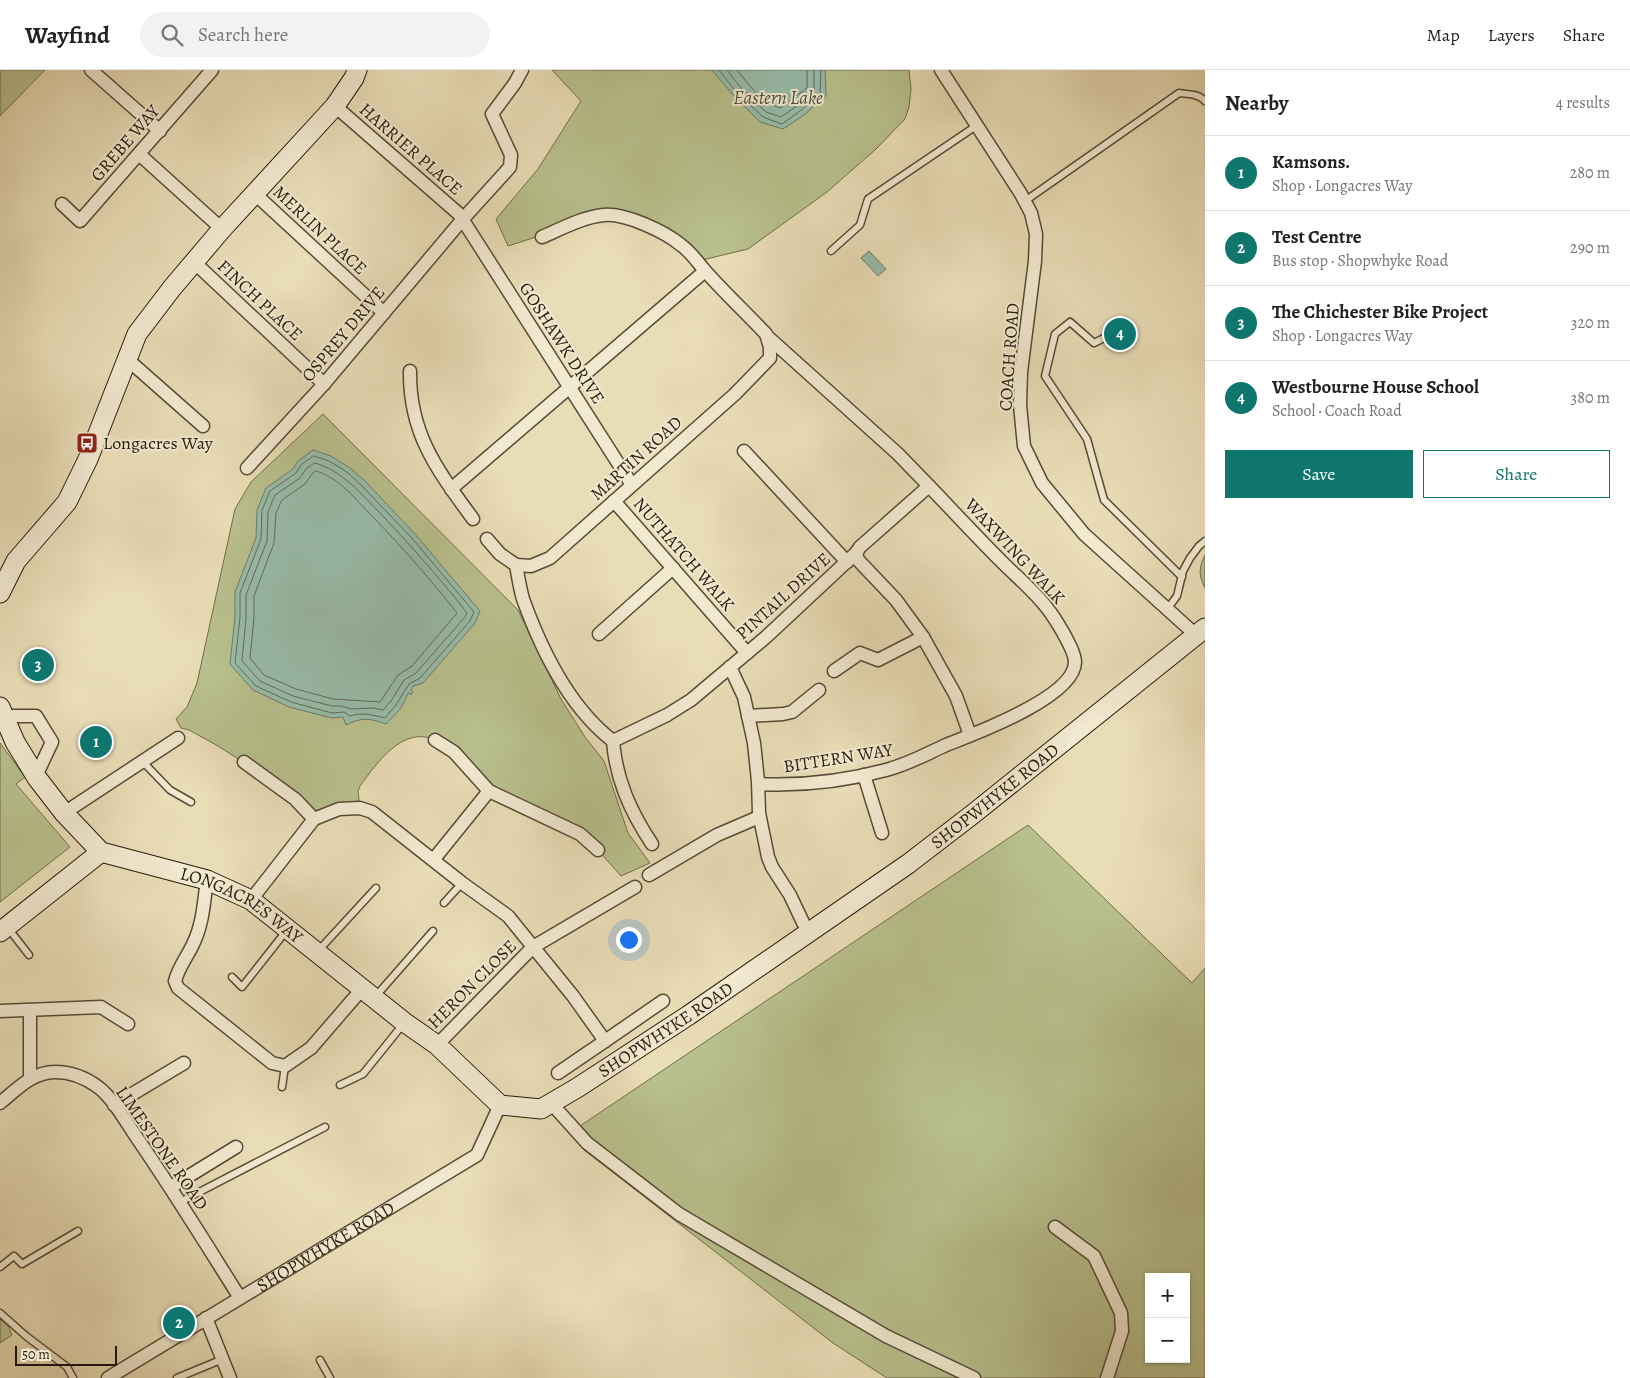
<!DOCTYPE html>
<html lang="en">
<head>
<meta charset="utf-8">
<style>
  body { margin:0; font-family:Alegreya,serif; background:#f2f2f2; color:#222 }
  .controls { position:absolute; right:15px; bottom:15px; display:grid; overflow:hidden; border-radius:0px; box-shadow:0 1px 4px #0004 }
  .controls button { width:45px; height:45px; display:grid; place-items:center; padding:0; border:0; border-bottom:1px solid #e0e0e0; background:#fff; color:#222; font:25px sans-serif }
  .scale { position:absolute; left:15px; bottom:12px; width:102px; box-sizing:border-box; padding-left:5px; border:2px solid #271a0b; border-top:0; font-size:14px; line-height:18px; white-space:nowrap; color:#271a0b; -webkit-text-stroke:4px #f1e9d0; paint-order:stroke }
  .you { position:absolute; left:628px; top:869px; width:18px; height:18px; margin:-12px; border:4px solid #fff; border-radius:50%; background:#1a73e8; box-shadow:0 0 0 8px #1a73e833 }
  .badge { display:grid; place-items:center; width:32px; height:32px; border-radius:50%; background:#0f766e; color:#fff; font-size:16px; font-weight:700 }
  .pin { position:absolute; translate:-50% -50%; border:2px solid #fff; box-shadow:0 1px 5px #0006 }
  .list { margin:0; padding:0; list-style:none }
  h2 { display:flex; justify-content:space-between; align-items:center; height:65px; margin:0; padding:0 20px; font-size:21px }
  h2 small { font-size:16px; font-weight:400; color:#767676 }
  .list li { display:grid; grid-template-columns:32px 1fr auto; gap:15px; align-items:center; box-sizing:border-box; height:75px; padding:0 20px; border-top:1px solid #e0e0e0 }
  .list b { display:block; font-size:19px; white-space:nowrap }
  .list p { margin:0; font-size:16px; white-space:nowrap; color:#767676 }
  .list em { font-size:16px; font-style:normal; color:#767676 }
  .actions { display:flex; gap:10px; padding:15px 20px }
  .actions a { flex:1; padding:11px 0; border:1px solid #0f766e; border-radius:0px; text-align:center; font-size:18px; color:#0f766e }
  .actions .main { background:#0f766e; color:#fff }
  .icon { flex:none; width:28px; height:28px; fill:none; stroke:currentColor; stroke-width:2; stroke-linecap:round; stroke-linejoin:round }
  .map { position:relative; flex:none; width:1205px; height:1308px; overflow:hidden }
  header { display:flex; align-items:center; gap:30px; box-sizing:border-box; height:70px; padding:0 25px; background:#fff; border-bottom:1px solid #e0e0e0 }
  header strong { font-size:24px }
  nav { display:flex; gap:28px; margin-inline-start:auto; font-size:18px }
  .search { width:350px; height:45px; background:#f2f2f2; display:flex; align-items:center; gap:12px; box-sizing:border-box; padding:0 18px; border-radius:28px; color:#767676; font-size:19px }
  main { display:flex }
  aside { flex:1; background:#fff }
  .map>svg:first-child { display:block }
  .green { fill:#b8c08d; stroke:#706d4c; fill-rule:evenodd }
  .water { fill:#98bcaa; stroke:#6b7b6a }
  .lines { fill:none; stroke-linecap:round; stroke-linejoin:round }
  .shore { stroke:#606b5a; stroke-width:1 }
  .service-casing { stroke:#584b36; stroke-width:9 }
  .minor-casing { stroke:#584b36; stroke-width:15 }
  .secondary-casing { stroke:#271a0b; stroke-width:21 }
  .service { stroke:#f1e9d0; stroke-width:6 }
  .minor { stroke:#f1e9d0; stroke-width:12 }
  .secondary { stroke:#f1e9d0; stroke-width:19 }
  .labels { text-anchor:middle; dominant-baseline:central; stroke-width:4; stroke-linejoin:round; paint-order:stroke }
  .street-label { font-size:18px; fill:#271a0b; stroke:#f1e9d0 }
  .poi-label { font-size:18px; fill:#271a0b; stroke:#f1e9d0; text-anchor:start }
  .water-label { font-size:19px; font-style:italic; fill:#4f5343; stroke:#f1e9d0 }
</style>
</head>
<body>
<header>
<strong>Wayfind</strong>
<div class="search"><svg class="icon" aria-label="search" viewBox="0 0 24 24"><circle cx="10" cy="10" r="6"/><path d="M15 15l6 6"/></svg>Search here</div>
<nav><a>Map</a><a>Layers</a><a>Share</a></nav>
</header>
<main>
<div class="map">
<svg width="1205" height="1308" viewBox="0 0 1205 1308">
  <rect width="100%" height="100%" fill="#e9ddb7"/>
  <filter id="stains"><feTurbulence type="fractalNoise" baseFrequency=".004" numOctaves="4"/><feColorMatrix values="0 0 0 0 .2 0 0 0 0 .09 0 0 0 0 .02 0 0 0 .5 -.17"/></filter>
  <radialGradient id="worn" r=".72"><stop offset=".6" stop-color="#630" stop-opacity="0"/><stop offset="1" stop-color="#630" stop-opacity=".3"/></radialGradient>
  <!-- green -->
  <g class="green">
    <path d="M0,0H45L0,46Z"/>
    <path d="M552,0H909L911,19L909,37L905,49L875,80L827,122L748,179L698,191L681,174L604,145L508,176L496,149L538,99L581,31Z"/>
    <path d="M323,344L518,540L561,629L585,667L604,691L628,763L650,793L621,806L598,780L489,721L435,670C403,655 377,693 360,716L358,721L360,738L314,749L265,706L218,676L189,660L181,658L176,649L187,637L197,613L235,439L251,412Z"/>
    <path d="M1205,485V518C1198,504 1199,498 1205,485Z"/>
    <path d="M0,673L25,707L16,714L70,777L0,832Z"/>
    <path d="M1028,755L1192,913L1205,898V1308H887L833,1273L584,1080L574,1060ZM1149,1207H1186V1289H1149Z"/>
    <path d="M0,1249L8,1256L12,1265L0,1273Z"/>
  </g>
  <!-- water -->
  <g class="water">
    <path d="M712,0H825L826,26L804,45L783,59L760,52L734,26Z"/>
    <path d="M869,181L886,199L878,206L861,188Z"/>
    <path d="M313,380L331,386L350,398L366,412L415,464L480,541L475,553L423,613L413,616L411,620L413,622L411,625L409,622L401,638L386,654C369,648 362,647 346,655L343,647L332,648L289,637L253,620L230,594L235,547V522L256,468L257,440L266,418L293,399L297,392Z"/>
  </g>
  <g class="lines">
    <!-- shore -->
    <g class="shore">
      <path d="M719,0L737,23L763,47L782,54L800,41L820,24L821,0"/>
      <path d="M727,0L742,19L766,42L781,47L797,36L814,22V0"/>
      <path d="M737,0C748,14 762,33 780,38L807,18V0"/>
      <path d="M314,386L329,391L347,402L362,416L411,467L474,542L470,551L420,608L409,614L396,635L385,648C372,645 362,642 350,646L344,642L332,643L291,632L256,616L235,593L240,547V523L261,469L262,440L270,421L296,403L301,395Z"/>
      <path d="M315,393C343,401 361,424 381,444C411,476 440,508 467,543L465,547L416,603L404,610L391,631L383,640L373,638L351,639L341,636H332L293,626L260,611L242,591L246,548V525L267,471L268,442L275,425L300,408L306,399Z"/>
      <path d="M316,401C340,408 356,430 373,447C403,478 431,510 457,543L412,596L398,605L380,632L333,629L296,619L264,605L250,588L254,548V526L274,473L276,443L282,430L305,414L312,404Z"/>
    </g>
    <!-- service casing -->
    <g class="service-casing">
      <g id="service">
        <path d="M1025,131L1179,23C1188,24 1199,24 1205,31"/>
        <path d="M831,181L860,155L868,129L976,56"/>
        <path d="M1124,258L1094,273L1070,252L1055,264L1045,306L1087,369L1104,430L1182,507"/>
        <path d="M1168,538L1177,526L1183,501L1190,488L1199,476L1205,471"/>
        <path d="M143,692L170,720L191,732"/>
        <path d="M444,833L462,813"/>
        <path d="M8,858L29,885"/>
        <path d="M318,881L376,818"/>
        <path d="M232,907L242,917L287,860"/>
        <path d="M375,927L433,861"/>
        <path d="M340,1015L363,1004L404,953"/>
        <path d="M282,1017L285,996"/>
        <path d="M180,1132L325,1057"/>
        <path d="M0,1197L14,1186L22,1194L78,1161"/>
        <path d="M0,1243L26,1266L67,1297L73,1308"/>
        <path d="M320,1290L330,1308"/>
        <path d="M177,1308L223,1289"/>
      </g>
    </g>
    <!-- minor casing -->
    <g class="minor-casing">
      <g id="minor">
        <path d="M91,0L160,61"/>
        <path d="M941,0L1021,124L1031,143L1036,164L1035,191L1021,302L1020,335L1024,376L1042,413L1084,464L1196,565"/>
        <path d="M335,36L459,144L632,415"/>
        <path d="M139,84L222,159"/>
        <path d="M254,123L384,243"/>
        <path d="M62,134L80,151L212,0"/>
        <path d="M194,192L324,314"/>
        <path d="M127,289L203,356"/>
        <path d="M410,301C409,364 438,401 473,449"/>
        <path d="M744,381L847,492"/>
        <path d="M247,398L324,314L462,150L510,97L511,85L492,44L515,13L522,0"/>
        <path d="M451,419L705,201"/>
        <path d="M614,431L747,583"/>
        <path d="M487,469L500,484L516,495"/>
        <path d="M856,483L858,490L896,530L923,567L956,626L970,665"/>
        <path d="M516,495L531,496L550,488L735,324L770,288V277L766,264C746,243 726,224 707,203C698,193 692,183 681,175C664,161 625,143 604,145C582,147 561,159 542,167"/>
        <path d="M516,495C518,506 520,519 523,529C541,579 570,638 613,671C616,709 630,741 652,774"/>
        <path d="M599,564L673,498"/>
        <path d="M730,597L744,627L754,673L758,711L759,743L768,787L772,797L790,825L808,863"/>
        <path d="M834,601L860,583L878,590L923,567"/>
        <path d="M3,646H36L52,672L36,706"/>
        <path d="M748,646L783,644L792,642L819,620"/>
        <path d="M435,670L454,682L489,721L580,764L598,780"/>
        <path d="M613,671L667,645L691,630L766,567L856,483L860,477L929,416L898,384L768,267"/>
        <path d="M244,692L295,729L314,749"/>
        <path d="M864,705L882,763"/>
        <path d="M759,714C801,716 845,711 886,700C909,694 924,685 946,675C974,664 1075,627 1075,592C1075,580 1055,548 1047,538C1035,522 1017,507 1002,492C977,467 953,441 929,416"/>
        <path d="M64,743L178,668"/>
        <path d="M434,789L489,721"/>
        <path d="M649,805L717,765L759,747"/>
        <path d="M207,810C204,831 203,853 194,872C188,886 179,896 175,911L178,918L272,993L285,996L311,978L362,919"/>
        <path d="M251,830L314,749L339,739L360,738L372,742L462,813L508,846L573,926L605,971L663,931"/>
        <path d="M0,941L101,937L128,954"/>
        <path d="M30,941V1009"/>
        <path d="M437,975L533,877L635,817"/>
        <path d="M558,1003L605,971"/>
        <path d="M0,1033C16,1020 32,1002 55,1002C70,1002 86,1008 98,1017C113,1028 126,1052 137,1068C173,1120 206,1174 240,1228"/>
        <path d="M551,1033L587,1073L679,1144L886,1266L974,1308"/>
        <path d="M114,1035L184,993"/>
        <path d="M171,1117L236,1077"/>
        <path d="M1055,1157L1094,1186L1121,1243L1122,1261L1107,1308"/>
        <path d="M206,1248L230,1308"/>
        <path id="s1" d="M108,1308L477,1085L500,1035"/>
      </g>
    </g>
    <!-- secondary casing -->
    <g class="secondary-casing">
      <g id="secondary">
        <path d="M0,523L16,491L67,432L88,389L137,264L172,218L222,159L335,36L354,8L357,0"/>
        <path id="s2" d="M0,637L15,672L37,708L64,743L101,782L207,810L251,830L404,952L437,975L500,1035L541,1039L577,1018L689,945L908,794L973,744L1205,558"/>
        <path d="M0,862L101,782"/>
      </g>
    </g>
    <!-- service -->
    <use href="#service" class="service"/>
    <!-- minor -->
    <use href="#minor" class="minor"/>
    <!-- secondary -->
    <use href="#secondary" class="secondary"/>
  </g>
  <!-- icons -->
  <defs>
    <g id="bus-square" transform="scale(1.125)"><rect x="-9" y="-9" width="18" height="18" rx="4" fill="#8f2418" stroke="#f1e9d0"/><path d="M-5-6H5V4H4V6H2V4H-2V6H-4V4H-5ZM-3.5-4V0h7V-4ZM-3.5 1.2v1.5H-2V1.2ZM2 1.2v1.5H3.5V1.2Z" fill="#fff"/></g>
  </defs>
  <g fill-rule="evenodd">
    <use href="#bus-square" x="87" y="373"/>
  </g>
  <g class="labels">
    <!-- street labels -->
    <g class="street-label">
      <text transform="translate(125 73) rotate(-49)">GREBE WAY</text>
      <text transform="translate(411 79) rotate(41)">HARRIER PLACE</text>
      <text transform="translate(320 160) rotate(43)">MERLIN PLACE</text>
      <text transform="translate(260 230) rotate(43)">FINCH PLACE</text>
      <text transform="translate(343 264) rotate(-50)">OSPREY DRIVE</text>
      <text transform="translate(562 273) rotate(57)">GOSHAWK DRIVE</text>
      <text transform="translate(1009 287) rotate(-86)">COACH ROAD</text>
      <text transform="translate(636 388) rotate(-42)">MARTIN ROAD</text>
      <text transform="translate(1015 481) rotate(47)">WAXWING WALK</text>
      <text transform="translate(684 484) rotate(49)">NUTHATCH WALK</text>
      <text transform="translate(783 526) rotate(-42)">PINTAIL DRIVE</text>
      <text transform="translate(838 688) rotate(-9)">BITTERN WAY</text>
      <text stroke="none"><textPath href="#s2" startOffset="1252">SHOPWHYKE ROAD</textPath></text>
      <text stroke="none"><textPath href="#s2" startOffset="330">LONGACRES WAY</textPath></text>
      <text transform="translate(472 914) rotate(-45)">HERON CLOSE</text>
      <text stroke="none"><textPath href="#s2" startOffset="848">SHOPWHYKE ROAD</textPath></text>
      <text transform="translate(162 1078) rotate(55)">LIMESTONE ROAD</text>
      <text stroke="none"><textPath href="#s1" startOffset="254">SHOPWHYKE ROAD</textPath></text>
    </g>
    <!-- poi labels -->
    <g class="poi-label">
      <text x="103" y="373">Longacres Way</text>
    </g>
    <!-- water labels -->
    <g class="water-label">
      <text x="778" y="28">Eastern Lake</text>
    </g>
  </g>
  <rect width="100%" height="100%" filter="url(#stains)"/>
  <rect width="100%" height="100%" fill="url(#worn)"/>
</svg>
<div class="controls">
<button>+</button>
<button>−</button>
</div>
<div class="scale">50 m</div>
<div class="you"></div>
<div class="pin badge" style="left:96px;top:672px">1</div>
<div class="pin badge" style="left:179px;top:1253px">2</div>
<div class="pin badge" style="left:38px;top:595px">3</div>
<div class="pin badge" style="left:1120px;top:264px">4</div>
</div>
<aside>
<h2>Nearby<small>4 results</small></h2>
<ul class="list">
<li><span class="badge">1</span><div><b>Kamsons.</b><p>Shop · Longacres Way</p></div><em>280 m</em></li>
<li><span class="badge">2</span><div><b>Test Centre</b><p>Bus stop · Shopwhyke Road</p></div><em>290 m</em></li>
<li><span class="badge">3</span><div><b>The Chichester Bike Project</b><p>Shop · Longacres Way</p></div><em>320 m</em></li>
<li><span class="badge">4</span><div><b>Westbourne House School</b><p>School · Coach Road</p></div><em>380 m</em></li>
</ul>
<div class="actions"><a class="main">Save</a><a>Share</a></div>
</aside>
</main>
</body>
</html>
